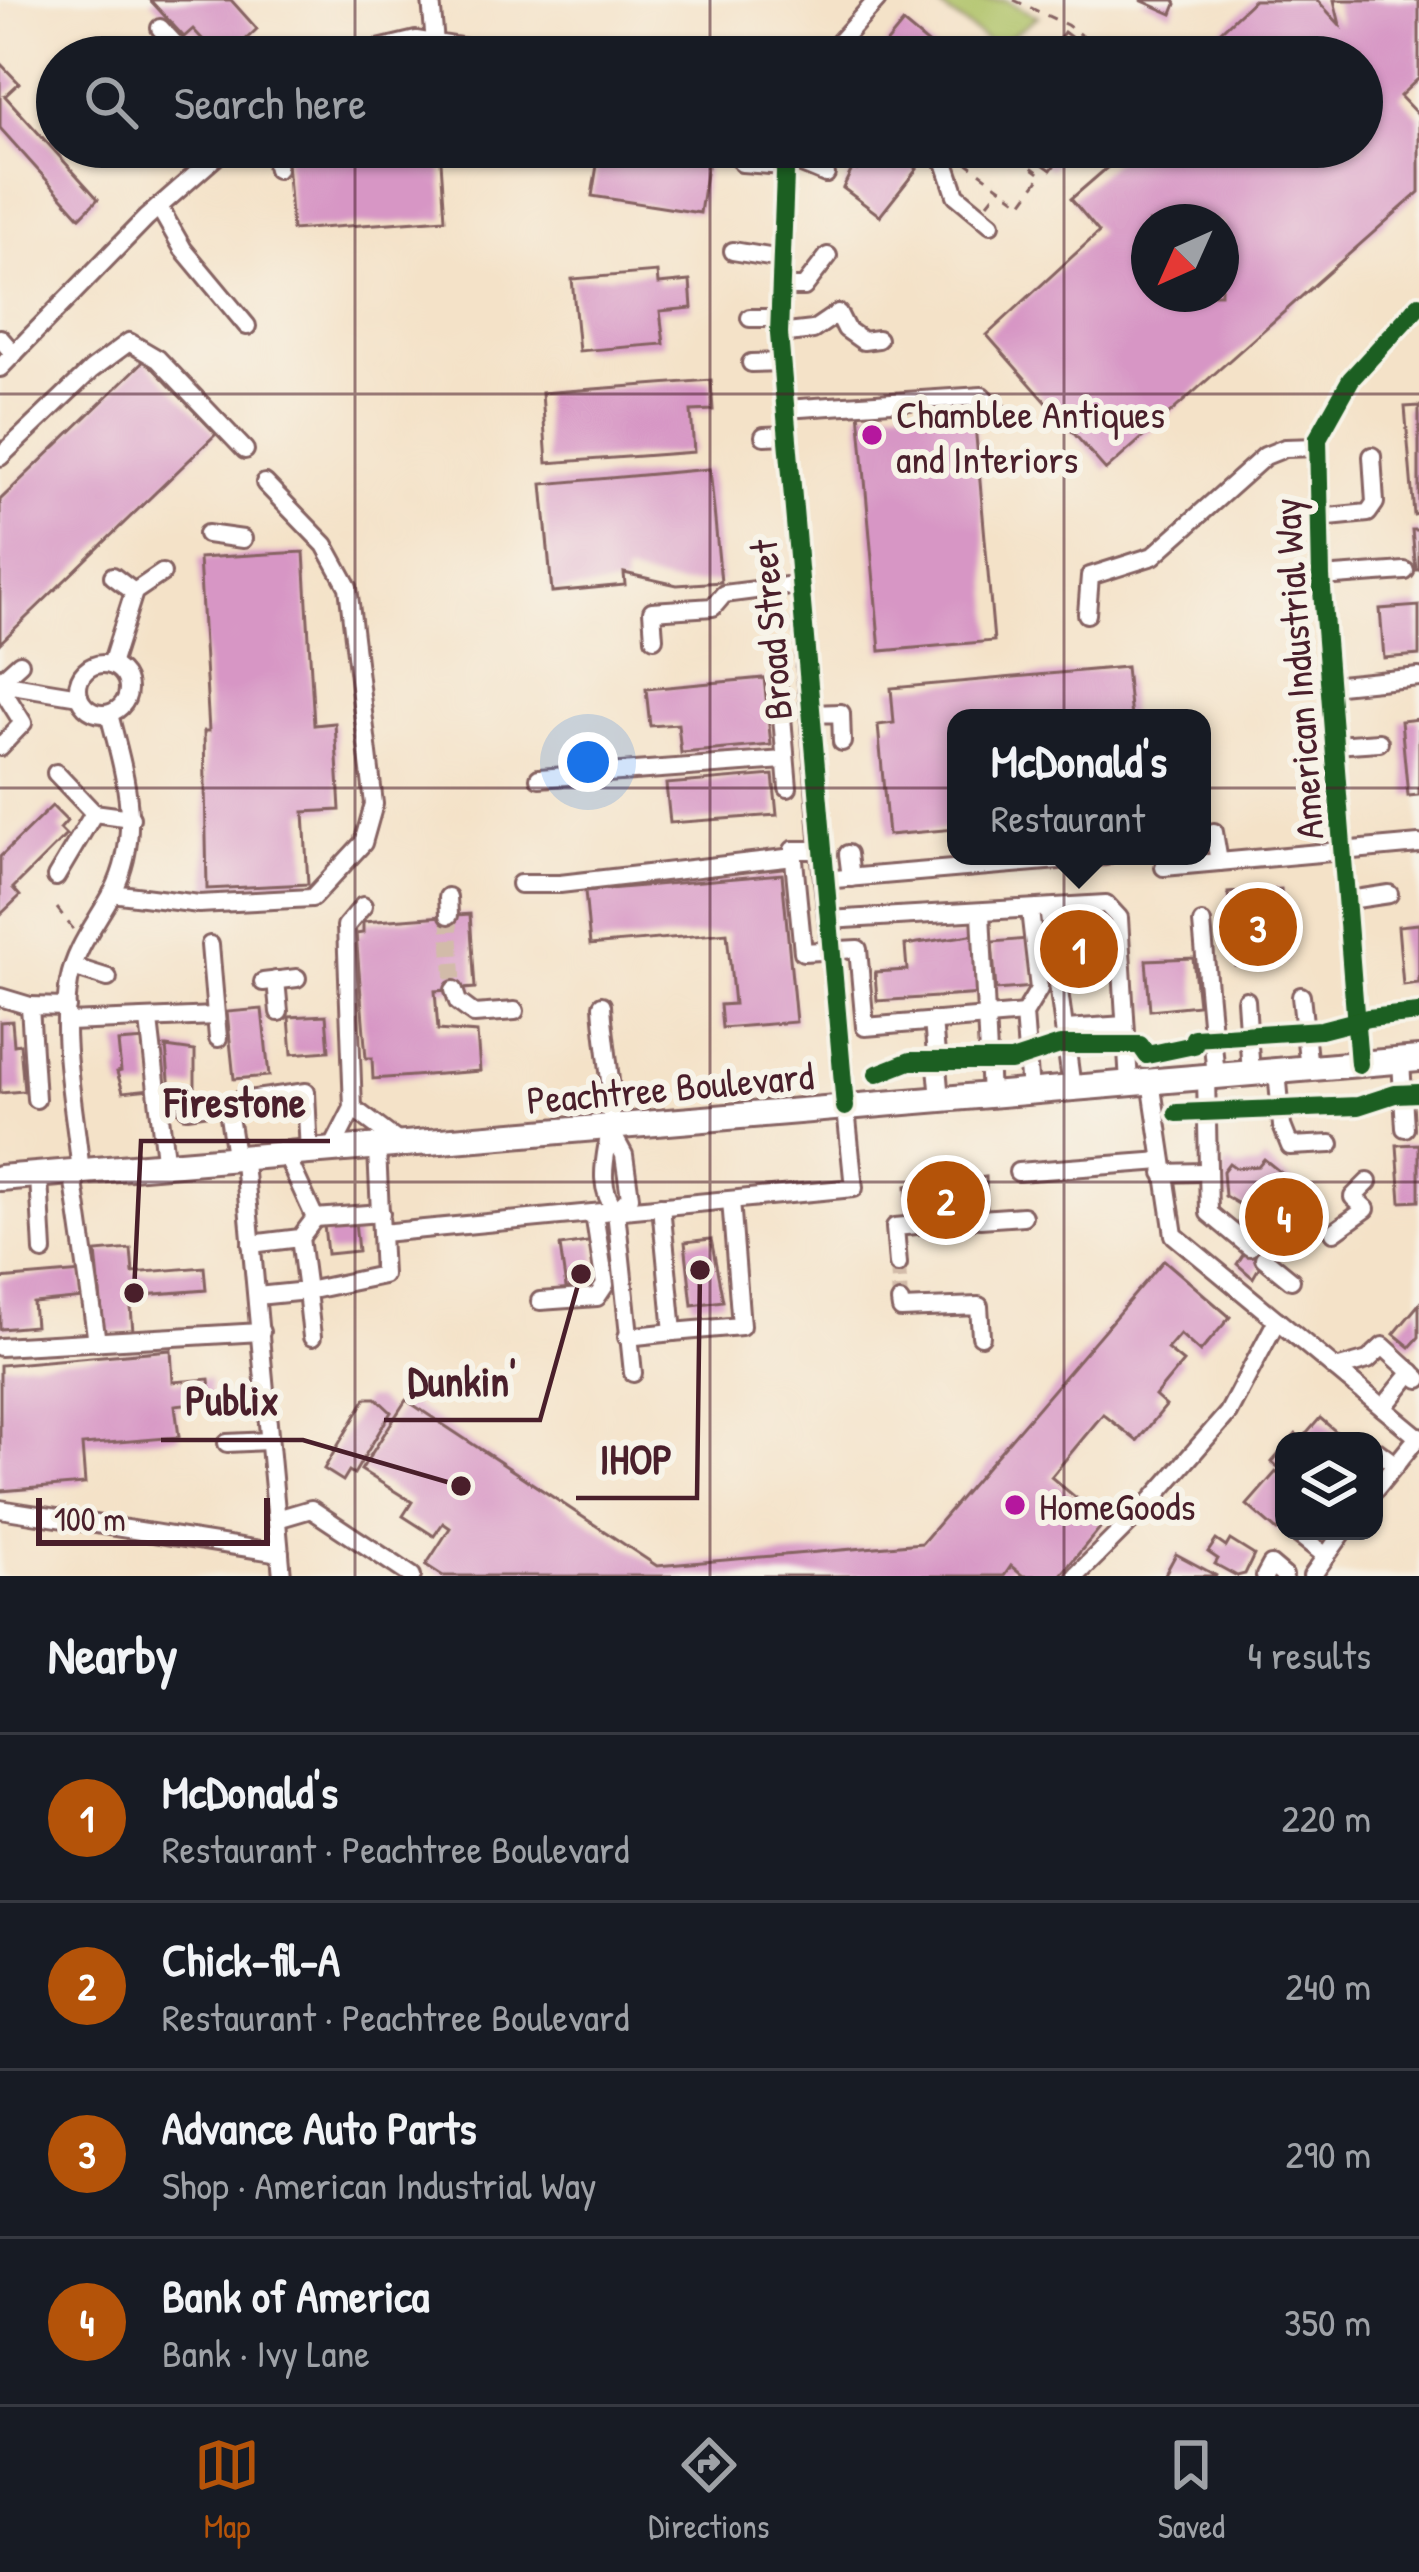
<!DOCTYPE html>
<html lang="en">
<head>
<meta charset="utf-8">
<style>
  body { margin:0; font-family:"Patrick Hand",sans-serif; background:#20242c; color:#f1f3f6 }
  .controls { position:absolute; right:36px; bottom:36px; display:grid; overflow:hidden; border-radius:24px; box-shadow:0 3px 9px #0004 }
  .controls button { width:108px; height:108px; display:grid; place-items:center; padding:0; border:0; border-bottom:3px solid #363941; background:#171b24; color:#f1f3f6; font:60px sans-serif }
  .compass { position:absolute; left:1131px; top:204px; width:108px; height:108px; border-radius:50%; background:#171b24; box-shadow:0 3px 9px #0004; rotate:225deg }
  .scale { position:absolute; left:36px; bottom:30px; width:234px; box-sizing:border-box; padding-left:12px; border:6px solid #4a1f2b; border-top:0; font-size:33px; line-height:42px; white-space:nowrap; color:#4a1f2b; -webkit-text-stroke:9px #f7f3e8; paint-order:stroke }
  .you { position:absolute; left:588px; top:762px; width:42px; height:42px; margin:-30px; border:9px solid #fff; border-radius:50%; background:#1a73e8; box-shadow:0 0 0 18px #1a73e833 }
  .badge { display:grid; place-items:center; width:78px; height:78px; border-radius:50%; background:#b45309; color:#fff; font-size:39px; font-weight:700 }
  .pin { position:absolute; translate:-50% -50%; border:6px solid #fff; box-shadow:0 3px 12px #0006 }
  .popup { position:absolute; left:947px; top:709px; width:264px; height:156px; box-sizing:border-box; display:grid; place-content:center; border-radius:24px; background:#171b24; filter:drop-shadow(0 3px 9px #0005); font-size:39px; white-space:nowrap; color:#9ea1a6 }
  .popup b { font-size:45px; color:#f1f3f6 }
  .popup::after { content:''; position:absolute; left:50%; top:100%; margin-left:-24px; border:24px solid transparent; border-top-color:#171b24 }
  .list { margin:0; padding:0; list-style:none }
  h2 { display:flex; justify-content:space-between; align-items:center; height:156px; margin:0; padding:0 48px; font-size:51px }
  h2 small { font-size:39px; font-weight:400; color:#9ea1a6 }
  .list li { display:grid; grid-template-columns:78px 1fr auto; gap:36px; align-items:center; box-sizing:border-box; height:168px; padding:0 48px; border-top:3px solid #363941 }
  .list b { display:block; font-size:45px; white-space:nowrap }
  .list p { margin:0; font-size:39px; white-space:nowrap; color:#9ea1a6 }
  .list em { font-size:39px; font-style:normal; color:#9ea1a6 }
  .icon { flex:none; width:66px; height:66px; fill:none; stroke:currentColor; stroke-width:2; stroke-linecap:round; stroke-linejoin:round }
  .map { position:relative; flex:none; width:1419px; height:1576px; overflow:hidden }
  .search { position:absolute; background:#171b24; box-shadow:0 3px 9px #0004; left:36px; right:36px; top:36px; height:132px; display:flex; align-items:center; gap:30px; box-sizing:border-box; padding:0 42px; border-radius:66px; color:#9ea1a6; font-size:45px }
  .sheet { height:828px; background:#171b24 }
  nav { display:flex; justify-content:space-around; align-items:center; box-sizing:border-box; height:168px; border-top:3px solid #363941; background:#171b24; font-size:33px; color:#9ea1a6 }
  nav a { display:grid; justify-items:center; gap:6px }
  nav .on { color:#b45309 }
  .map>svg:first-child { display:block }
  .green { fill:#adc165; stroke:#7c7048; stroke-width:3 }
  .building { fill:#d796c5; fill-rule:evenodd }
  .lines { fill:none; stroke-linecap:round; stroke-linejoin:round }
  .minor-tunnel { stroke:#d2bba9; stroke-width:16; stroke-dasharray:16 8; stroke-linecap:butt }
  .minor-casing { stroke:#866362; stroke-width:22 }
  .highway-casing { stroke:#866362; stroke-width:30 }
  .path { stroke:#866362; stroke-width:3; stroke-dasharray:9 9; stroke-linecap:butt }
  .minor { stroke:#fff; stroke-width:16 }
  .highway { stroke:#fff; stroke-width:24 }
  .cycleway-casing { stroke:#f7f3e8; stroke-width:26 }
  .cycleway { stroke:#1b5e20; stroke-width:18 }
  .grid { fill:none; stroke:#4a1f2b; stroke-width:3; stroke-opacity:0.55 }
  .poi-dot { fill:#b5179e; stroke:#f7f3e8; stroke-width:4.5 }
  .labels { text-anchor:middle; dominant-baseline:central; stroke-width:12; stroke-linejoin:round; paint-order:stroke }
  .poi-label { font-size:39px; fill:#4a1f2b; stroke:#f7f3e8; text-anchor:start }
  .street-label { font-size:39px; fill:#4a1f2b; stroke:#f7f3e8 }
  .leader { fill:none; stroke:#4a1f2b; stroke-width:4.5 }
  .callout-dot { fill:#4a1f2b; stroke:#f7f3e8; stroke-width:4.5 }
  .callout-label { font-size:42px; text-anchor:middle; font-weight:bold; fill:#4a1f2b; stroke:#f7f3e8; stroke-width:12; stroke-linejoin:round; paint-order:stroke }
</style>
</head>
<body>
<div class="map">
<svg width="1419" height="1576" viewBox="0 0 1419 1576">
  <rect width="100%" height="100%" fill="#f7f3e8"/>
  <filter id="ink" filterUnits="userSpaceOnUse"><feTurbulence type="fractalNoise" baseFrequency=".00833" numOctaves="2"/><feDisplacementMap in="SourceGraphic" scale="24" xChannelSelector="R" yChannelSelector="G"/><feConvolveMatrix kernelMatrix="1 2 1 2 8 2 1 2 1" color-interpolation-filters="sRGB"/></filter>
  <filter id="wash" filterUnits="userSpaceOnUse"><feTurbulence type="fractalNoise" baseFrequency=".004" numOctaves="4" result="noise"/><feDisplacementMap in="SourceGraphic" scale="48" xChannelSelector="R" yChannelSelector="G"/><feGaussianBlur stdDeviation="2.7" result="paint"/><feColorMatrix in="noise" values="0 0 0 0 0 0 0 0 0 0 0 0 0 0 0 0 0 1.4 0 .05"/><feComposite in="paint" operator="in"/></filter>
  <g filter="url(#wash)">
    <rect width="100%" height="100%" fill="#f4e2c8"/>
    <!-- green -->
    <path class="green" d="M943,0H1005L1038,17L996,47L937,5Z"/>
    <g id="blocks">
      <!-- building -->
      <g class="building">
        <path d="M150,0H231L257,29L227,57H219L193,29L184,37Z"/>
        <path d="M1140,0H1174L1176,4L1172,14Z"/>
        <path d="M1254,0H1317L1340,25L1334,0H1419V78L1400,96L1419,116V192L1106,470L987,335L1099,232L1071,199L1131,147H1362V57H1193ZM1149,222H1221V294H1149Z"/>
        <path d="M903,23L938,52L933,57H899L885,45Z"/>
        <path d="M1064,32L1080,44L1082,57H1046Z"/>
        <path d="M0,63L19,83L5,96L98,199L80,217L0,128Z"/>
        <path d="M286,147H440L445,219L292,230Z"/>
        <path d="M600,147H710L700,213L592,196Z"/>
        <path d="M849,147H888L917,169L880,216L843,188L853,167L857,170L861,165L845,152Z"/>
        <path d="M1019,147H1068L1051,170Z"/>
        <path d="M657,272L658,284L690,281L692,308L660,311L664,344L579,351L572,279Z"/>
        <path d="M145,360L216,434L0,643V500Z"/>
        <path d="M711,380L713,410L691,411L694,452L547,463L542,393Z"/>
        <path d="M973,402L994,641L880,651L859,411Z"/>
        <path d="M1419,406V514L1414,515L1405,407Z"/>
        <path d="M710,469L721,582L677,585L624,573L625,585L552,592L542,484Z"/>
        <path d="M1412,530H1419V570H1416Z"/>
        <path d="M304,552L314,725L335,723L340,810L304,812L308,884L207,889L204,731H209L199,558Z"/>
        <path d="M1419,606V655L1384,658L1380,609Z"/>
        <path d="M1126,667L1131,718H956V829L888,835L878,725L894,723L891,688Z"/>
        <path d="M764,678L771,745L681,753L678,724L650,726L646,689Z"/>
        <path d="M1419,719V795L1408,796L1401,721Z"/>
        <path d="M773,775L777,815L670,823L666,784Z"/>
        <path d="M52,806L67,821L60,829L66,835L13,888L20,896L0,915V857Z"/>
        <path d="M782,874L796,1022L722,1028L720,1005L734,1004L727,933L590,945L585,891Z"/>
        <path d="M1281,889L1288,960L1235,965L1228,893Z"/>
        <path d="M470,914L475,988L435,991L438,1030L477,1033L480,1071L373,1079L372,1058H366L356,934L363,933V922Z"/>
        <path d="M1090,917L1097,986L1072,989L1065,919Z"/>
        <path d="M1419,924V983L1403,985L1398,926Z"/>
        <path d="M977,934L982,994L877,1001L875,972L907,970L905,945Z"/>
        <path d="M1028,939L1034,987L996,990L992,942Z"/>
        <path d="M1193,958L1198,1005L1150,1010L1146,960Z"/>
        <path d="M262,1009L269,1076L234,1079L227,1012Z"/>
        <path d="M326,1015L329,1051L292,1054L289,1017Z"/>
        <path d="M12,1021L14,1045L20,1044L24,1091L0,1093V1022Z"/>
        <path d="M146,1040L151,1089L123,1092L117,1072L121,1071L118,1042Z"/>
        <path d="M166,1047L195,1051V1087L170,1090Z"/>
        <path d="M1419,1144V1201L1401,1202L1397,1145Z"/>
        <path d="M1264,1159L1317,1202L1285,1242L1277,1236L1253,1278L1237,1264L1266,1220L1225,1196L1223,1171L1229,1163L1236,1168L1258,1166Z"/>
        <path d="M969,1174V1179L986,1177L987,1206L979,1208L981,1228L928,1233L926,1213L908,1214L906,1186Z"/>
        <path d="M355,1222L358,1251L327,1254L324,1225Z"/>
        <path d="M711,1239L723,1301L692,1305L685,1242Z"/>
        <path d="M594,1241L599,1284L579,1292L578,1287L566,1288L560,1246Z"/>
        <path d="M131,1249L133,1273L204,1267L206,1290L130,1296L133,1331L104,1333L96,1252Z"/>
        <path d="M1164,1260L1230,1317L1200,1352L1180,1334L1167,1349L1183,1362L1155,1396L1166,1406L1137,1441L1103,1414L1051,1477L1105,1522L1060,1576H1023L1011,1566L1004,1576H443L426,1565L450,1528L443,1523L434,1536L403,1516L412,1502L361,1470L406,1400L657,1566L922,1543Z"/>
        <path d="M82,1272L84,1298L33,1303L35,1326L0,1329V1279Z"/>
        <path d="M1419,1304V1337L1410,1347L1394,1334Z"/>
        <path d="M171,1350L173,1382L209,1379L211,1401L175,1405L179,1437L82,1445L85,1484L0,1491V1365Z"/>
        <path d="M366,1398H376L391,1412L354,1474L349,1471L343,1481L324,1469Z"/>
        <path d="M1320,1418L1347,1441H1290L1296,1434L1302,1439Z"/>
        <path d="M1284,1448V1472L1272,1462Z"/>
        <path d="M1276,1472L1284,1479V1523L1277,1531L1247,1505Z"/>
        <path d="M1216,1540L1226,1547L1230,1540L1254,1555L1245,1574L1237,1576L1215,1564L1218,1559L1208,1552Z"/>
        <path d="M1176,1554L1217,1576H1164Z"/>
      </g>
    </g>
  </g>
  <g filter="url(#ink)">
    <use href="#blocks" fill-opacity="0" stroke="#866362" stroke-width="3"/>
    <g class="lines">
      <!-- minor-tunnel -->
      <g class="minor-tunnel">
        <path d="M449,915L454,990"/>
        <path d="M927,1224L980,1219"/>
        <path d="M898,1264L900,1302"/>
        <path d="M193,1380L195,1403"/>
      </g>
      <!-- minor casing -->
      <g class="minor-casing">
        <g id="minor">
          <path d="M431,0L435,43"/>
          <path d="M160,28L187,57"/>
          <path d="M345,57L416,40L525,57"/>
          <path d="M826,57L877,0"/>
          <path d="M272,147L277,169"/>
          <path d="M927,147L945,162L956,195L991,224"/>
          <path d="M785,157L826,174"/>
          <path d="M742,163L784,166"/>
          <path d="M159,207L183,249L247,326"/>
          <path d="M733,251L781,259"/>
          <path d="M780,287H804L828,256"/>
          <path d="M750,318H779"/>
          <path d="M779,334L813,330L838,313L846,329L863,341L878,339"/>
          <path d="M0,338L14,354"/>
          <path d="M751,363L781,362"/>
          <path d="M0,368L146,218L227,147"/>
          <path d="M785,409L982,396L999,413"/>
          <path d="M764,436L787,435"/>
          <path d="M0,457L91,370L129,342L158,359L245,450"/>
          <path d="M1319,518L1368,513L1375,503L1372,456"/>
          <path d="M207,534L243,539"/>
          <path d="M113,576L134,592"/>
          <path d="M1321,577L1405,571"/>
          <path d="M1087,614L1090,576L1153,556L1265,456L1285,448L1318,447"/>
          <path d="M654,638L652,611L713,607L724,594L787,586L800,590"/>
          <circle cx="103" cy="689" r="25"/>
          <path d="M111,665L134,592L162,573"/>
          <path d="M0,681L20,663"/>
          <path d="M0,683L79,696"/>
          <path d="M0,686L23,723L0,747"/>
          <path d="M1329,686L1419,677"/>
          <path d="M780,693L788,788"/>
          <path d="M811,714L841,713L842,742"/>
          <path d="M1334,745L1379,742"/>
          <path d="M539,778L784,760"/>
          <path d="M94,813L131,818"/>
          <path d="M1214,832L1219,862"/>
          <path d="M820,850H793L803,952L858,949L865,1027L1024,1014"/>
          <path d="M848,854L851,878"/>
          <path d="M1164,867L1419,844"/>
          <path d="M56,877L94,813L56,773"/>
          <path d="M823,880L1106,856"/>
          <path d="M520,884H560L794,857"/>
          <path d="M112,893L199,904L312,898L363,843L374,804L348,587L325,545L265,483"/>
          <path d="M448,897L449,915"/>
          <path d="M1349,900L1389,894"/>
          <path d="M1048,908L1072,1088"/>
          <path d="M981,913L990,1096"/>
          <path d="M828,920L1106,904L1119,918L1129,1083"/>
          <path d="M1202,923L1216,1077"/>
          <path d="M210,945L218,1038"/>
          <path d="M73,967L108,978"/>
          <path d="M276,980L279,1012"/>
          <path d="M263,982L297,978"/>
          <path d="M454,990L458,1002L474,1014L515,1011"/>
          <path d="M1301,996L1309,1068"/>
          <path d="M0,997L30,1006"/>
          <path d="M1246,1000L1251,1074"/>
          <path d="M602,1005C604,1044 615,1091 610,1129C606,1158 596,1185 616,1211L633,1373"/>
          <path d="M149,1021L166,1168"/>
          <path d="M933,1021L940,1100"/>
          <path d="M68,1022L216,1016"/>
          <path d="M1066,1029L1125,1025"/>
          <path d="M1401,1061L1405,1128"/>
          <path d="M1359,1064L1321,577L1318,438L1351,379L1419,305"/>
          <path d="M1277,1071L1282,1126L1290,1146L1331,1144"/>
          <path d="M1206,1077L1209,1213L1250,1247"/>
          <path d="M1151,1081L1174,1235L1418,1437"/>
          <path d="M1030,1092L1024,1014L1039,989L1030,910"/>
          <path d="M36,1099L30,1006L67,1007"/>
          <path d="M227,1103L236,1162"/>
          <path d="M187,1108L306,1092L309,1154"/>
          <path d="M353,1108L405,1147"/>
          <path d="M610,1129L624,1155L630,1197L617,1210"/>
          <path d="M330,1153L353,1108L346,926L363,906"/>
          <path d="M287,1157L315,1218L381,1213"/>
          <path d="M244,1162L282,1576"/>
          <path d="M1018,1172L1162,1161"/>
          <path d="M1163,1173L1204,1172"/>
          <path d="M81,1174C76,1114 59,1042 69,982C75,948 97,922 113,892C143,832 125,775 109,714"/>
          <path d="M73,1175L97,1342"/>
          <path d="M39,1177L43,1251"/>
          <path d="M661,1206L673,1332L741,1326L731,1200"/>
          <path d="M980,1219L1023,1216"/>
          <path d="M1334,1232L1366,1209L1353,1197L1368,1182"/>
          <path d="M382,1233L854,1188L820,850L779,334L786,147"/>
          <path d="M251,1244L300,1238L315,1218"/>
          <path d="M1264,1258L1291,1280"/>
          <path d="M898,1264L895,1227L927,1224"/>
          <path d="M257,1296L307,1291L300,1238"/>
          <path d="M540,1301L597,1297L605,1285L594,1213"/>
          <path d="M900,1302L901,1309L979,1306L981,1336"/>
          <path d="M312,1337L307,1291L383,1275L377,1150"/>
          <path d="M627,1337L673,1332"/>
          <path d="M0,1347L261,1332"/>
          <path d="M1336,1369L1368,1360L1383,1346L1419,1379"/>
          <path d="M1383,1408L1412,1372"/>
          <path d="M227,1443L269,1441"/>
          <path d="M1374,1449L1396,1465"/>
          <path d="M1374,1491L1419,1436"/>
          <path d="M0,1509L280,1553"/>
          <path d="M277,1519L311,1509L412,1576"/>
          <path d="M1298,1534L1326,1556"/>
          <path d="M1076,1576L1152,1500L1228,1413L1277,1320"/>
          <path d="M1265,1576L1271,1565L1284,1576"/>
          <path d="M1312,1576L1344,1531"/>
        </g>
      </g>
      <!-- highway casing -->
      <g class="highway-casing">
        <path id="highway" d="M0,1178L1419,1059"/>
      </g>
      <!-- path -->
      <g class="path">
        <path d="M1014,0L1067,25L1110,57"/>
        <path d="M977,147L966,162L1022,203L1042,175L1004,147"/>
        <path d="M988,203L1001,187"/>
        <path d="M57,908L73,929"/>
        <path d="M1418,1576L1419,1574"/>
      </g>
      <!-- minor -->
      <use href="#minor" class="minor"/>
      <!-- highway -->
      <use href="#highway" class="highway"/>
      <!-- cycleway casing -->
      <g class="cycleway-casing">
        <g id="cycleway">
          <path d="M786,147L779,334L845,1107"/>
          <path d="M1359,1064L1321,577L1318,438L1351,379L1419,305"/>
          <path d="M877,1074L910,1061H1011L1060,1045H1140L1147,1055L1194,1045V1038L1321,1030L1368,1018L1419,1013"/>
          <path d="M1177,1113L1358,1106L1395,1094L1419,1093"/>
        </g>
      </g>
      <!-- cycleway -->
      <use href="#cycleway" class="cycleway"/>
    </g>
  </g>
  <!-- grid -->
  <path class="grid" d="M355,0V57M710,0V57M1064,0V57M355,147V1576M710,147V1576M1064,147V1576M0,394H1419M0,788H1419M0,1182H1419"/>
  <!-- markers -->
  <g class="poi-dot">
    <circle cx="872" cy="435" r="12"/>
    <circle cx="1015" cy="1505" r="12"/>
  </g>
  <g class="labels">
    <!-- poi labels -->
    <g class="poi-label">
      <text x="896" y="413">Chamblee Antiques<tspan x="896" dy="45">and Interiors</tspan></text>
      <text x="1039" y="1505">HomeGoods</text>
    </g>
    <!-- street labels -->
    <g class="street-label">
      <text transform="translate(770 630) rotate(-95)">Broad Street</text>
      <text transform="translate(1297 669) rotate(-94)">American Industrial Way</text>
      <text transform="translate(670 1087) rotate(-5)">Peachtree Boulevard</text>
    </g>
  </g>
  <!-- callouts -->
  <path class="leader" d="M134 1293L141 1141H330M581 1274L540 1420H384M461 1486L303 1440H161M700 1270L697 1498H576"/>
  <g class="callout-dot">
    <circle cx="134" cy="1293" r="12"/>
    <circle cx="581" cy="1274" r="12"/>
    <circle cx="461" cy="1486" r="12"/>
    <circle cx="700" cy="1270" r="12"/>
  </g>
  <g class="callout-label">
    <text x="235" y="1117">Firestone</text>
    <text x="462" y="1396">Dunkin'</text>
    <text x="232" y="1415">Publix</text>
    <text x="636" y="1474">IHOP</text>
  </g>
</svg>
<div class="controls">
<button><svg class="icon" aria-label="layers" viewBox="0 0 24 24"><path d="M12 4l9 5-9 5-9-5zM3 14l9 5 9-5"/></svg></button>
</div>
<svg class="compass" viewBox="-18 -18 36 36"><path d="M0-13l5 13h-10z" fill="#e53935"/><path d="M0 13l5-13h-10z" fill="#9ea1a6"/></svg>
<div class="scale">100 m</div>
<div class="you"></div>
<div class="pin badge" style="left:1079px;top:949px">1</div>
<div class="popup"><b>McDonald's</b>Restaurant</div>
<div class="pin badge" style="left:946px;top:1200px">2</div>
<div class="pin badge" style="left:1258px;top:927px">3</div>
<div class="pin badge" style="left:1284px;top:1217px">4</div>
<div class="search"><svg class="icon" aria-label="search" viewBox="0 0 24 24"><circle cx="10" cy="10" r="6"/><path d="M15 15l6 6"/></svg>Search here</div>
</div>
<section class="sheet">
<h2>Nearby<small>4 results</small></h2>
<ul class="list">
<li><span class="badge">1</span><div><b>McDonald's</b><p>Restaurant · Peachtree Boulevard</p></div><em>220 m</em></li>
<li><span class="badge">2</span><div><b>Chick-fil-A</b><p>Restaurant · Peachtree Boulevard</p></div><em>240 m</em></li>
<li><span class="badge">3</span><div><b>Advance Auto Parts</b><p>Shop · American Industrial Way</p></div><em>290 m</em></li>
<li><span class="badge">4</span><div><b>Bank of America</b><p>Bank · Ivy Lane</p></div><em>350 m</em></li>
</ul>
</section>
<nav>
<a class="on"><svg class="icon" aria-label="map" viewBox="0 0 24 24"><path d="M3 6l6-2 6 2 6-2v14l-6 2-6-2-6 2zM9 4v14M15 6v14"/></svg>Map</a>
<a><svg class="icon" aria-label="directions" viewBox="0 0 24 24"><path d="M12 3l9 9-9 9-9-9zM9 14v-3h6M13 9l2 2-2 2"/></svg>Directions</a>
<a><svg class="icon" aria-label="saved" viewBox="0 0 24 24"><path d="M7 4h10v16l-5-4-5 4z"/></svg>Saved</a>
</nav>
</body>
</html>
